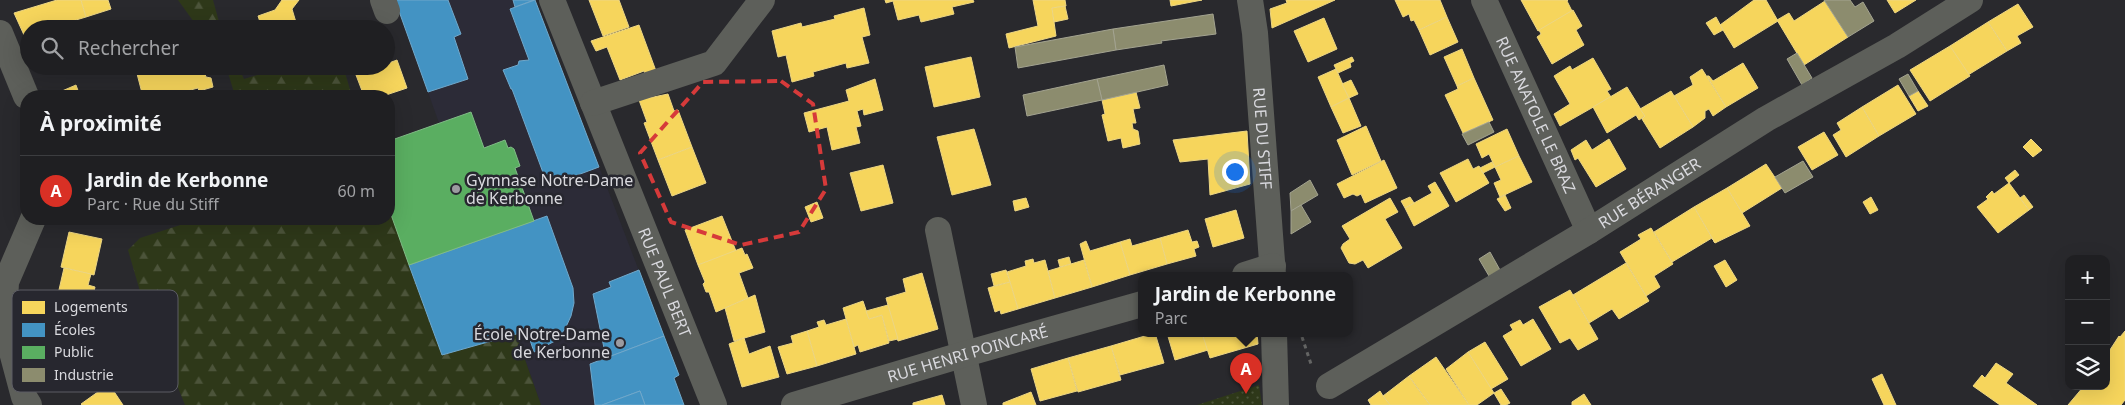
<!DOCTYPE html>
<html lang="fr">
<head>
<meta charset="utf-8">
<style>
  body { margin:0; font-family:"Noto Sans",sans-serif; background:#2c2c2f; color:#f1f3f6 }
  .controls { position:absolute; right:15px; bottom:15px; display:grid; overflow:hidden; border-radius:10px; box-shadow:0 5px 20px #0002 }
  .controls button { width:45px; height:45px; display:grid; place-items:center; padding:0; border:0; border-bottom:1px solid #3c3d40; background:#1f1f22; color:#f1f3f6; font:25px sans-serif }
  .you { position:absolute; left:1234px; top:171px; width:18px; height:18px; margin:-12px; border:4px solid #fff; border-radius:50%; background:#1a73e8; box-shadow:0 0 0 8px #1a73e833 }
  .badge { display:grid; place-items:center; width:32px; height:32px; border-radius:50%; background:#d93025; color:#fff; font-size:16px; font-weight:700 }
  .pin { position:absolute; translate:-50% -41px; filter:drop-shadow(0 1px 2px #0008) }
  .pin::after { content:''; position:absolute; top:26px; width:18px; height:15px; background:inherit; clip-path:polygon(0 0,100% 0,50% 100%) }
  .popup { position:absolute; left:1138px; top:272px; width:215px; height:65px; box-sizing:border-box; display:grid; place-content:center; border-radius:10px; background:#1f1f22; filter:drop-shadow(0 1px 4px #0005); font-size:16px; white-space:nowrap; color:#a1a2a5 }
  .popup b { font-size:19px; color:#f1f3f6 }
  .popup::after { content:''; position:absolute; left:50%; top:100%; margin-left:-10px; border:10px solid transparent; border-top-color:#1f1f22 }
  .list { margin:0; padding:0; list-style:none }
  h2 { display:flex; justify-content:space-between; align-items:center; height:65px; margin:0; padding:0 20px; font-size:21px }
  h2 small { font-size:16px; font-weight:400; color:#a1a2a5 }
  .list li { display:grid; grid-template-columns:32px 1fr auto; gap:15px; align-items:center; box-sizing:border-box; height:70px; padding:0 20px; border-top:1px solid #3c3d40 }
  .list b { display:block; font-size:19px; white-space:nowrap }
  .list p { margin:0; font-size:16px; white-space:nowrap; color:#a1a2a5 }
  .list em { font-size:16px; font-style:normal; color:#a1a2a5 }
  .icon { flex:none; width:28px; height:28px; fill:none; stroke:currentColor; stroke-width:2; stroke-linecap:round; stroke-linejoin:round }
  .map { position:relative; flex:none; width:2125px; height:405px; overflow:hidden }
  .search { position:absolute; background:#1f1f22; box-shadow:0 5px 20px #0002; left:20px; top:20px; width:375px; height:55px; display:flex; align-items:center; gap:12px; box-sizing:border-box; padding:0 18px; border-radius:28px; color:#a1a2a5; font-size:19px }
  .panel { position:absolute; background:#1f1f22; box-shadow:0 5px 20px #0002; left:20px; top:90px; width:375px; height:135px; border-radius:20px }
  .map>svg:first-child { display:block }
  .built { fill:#2c2b37 }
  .grass { fill:url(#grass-dots) }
  .forest { fill:url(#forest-firs) }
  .homes { fill:#f6d55c; stroke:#edd683 }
  .schools { fill:#4393c3; stroke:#70a8cb }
  .public { fill:#5aae61; stroke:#80bb86 }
  .industry { fill:#8c8c6e; stroke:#a3a390 }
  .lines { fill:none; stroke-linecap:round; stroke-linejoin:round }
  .path { stroke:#646564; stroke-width:3; stroke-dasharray:4 4; stroke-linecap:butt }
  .minor { stroke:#5d5f5a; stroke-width:26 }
  .marked { fill:none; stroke:#d63a3a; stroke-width:4; stroke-dasharray:10 6; stroke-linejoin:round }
  .poi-dot { fill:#9b9ba0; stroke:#27272f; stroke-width:2 }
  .labels { text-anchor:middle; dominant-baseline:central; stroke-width:5; stroke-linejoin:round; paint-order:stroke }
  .street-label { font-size:16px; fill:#d9d9de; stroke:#27272f }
  .poi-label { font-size:16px; fill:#d9d9de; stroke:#27272f; text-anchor:start }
  .key { fill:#27272f; stroke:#5c5c64; stroke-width:1 }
  .key-label { font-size:14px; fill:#d9d9de }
</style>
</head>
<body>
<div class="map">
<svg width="2125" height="405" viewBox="0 0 2125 405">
  <defs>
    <pattern id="grass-dots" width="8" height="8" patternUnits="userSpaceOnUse" patternTransform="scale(1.25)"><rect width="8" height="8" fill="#2e3819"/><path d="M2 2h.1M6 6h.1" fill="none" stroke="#4c543a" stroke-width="1.8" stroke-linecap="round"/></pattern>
    <pattern id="forest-firs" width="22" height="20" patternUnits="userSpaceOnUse" patternTransform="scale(1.25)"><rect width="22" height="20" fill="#2e3819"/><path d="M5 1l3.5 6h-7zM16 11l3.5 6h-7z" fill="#4c543a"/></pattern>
  </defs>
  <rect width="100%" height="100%" fill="#29292d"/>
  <!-- built -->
  <path class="built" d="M395,0H535L679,375L674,378L684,405H541L516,334L442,355L389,209V141L439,123Z"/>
  <!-- grass -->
  <path class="grass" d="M1259,385L1262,405H1197Z"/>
  <!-- forest -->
  <g class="forest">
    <path d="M178,0H213L221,29H199Z"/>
    <path d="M226,66H238L244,79L286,66H343L352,96H235Z"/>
    <path d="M389,209L442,355L516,334L541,405H185L142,298L128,250L140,238L199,219H389Z"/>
  </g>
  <!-- homes -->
  <g class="homes">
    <path d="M57,0H81L86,17L46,29H29V34L24,35L14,13Z"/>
    <path d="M81,0H108L111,9L86,17Z"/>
    <path d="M282,0H299L292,9L298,29H240L260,22L258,16L275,10Z"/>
    <path d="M589,0H619L629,27L603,36Z"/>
    <path d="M885,0H973L974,2L952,7L954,14L921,22L919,15L898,20L893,1L886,3Z"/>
    <path d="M1033,0H1065L1066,6L1052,8L1056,36L1009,48L1006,34L1038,26Z"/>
    <path d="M1170,0H1202L1171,6Z"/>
    <path d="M1286,0H1335L1272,28L1270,9L1287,3Z"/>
    <path d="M1395,0H1440L1447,17L1419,30L1414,20L1411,21L1409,14L1403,17Z"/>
    <path d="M1521,0H1568L1567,1L1572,11L1538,31Z"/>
    <path d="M1754,0H1766L1778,21L1734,48L1720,25Z"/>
    <path d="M1887,0H1916L1895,13Z"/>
    <path d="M1825,1L1848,37L1804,65L1777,20L1789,13L1794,21Z"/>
    <path d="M2018,4L2033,27L2017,36L2021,43L2007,51L1988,22Z"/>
    <path d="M1065,6L1068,19L1054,22L1052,8Z"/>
    <path d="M864,8L870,35L862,37L869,63L847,68L846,63L813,72L814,76L792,82L786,55L778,57L772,31L801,23L802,27L835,19L834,16Z"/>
    <path d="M1573,10L1582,26L1576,30L1584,45L1552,64L1537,37L1541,34L1539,30Z"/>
    <path d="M1447,17L1458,42L1430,55L1419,30Z"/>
    <path d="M1716,17L1723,30L1714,35L1706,23Z"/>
    <path d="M1324,18L1337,49L1308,62L1294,31Z"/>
    <path d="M1988,22L2007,51L1968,75L1950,46Z"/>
    <path d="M639,25L656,71L646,76L644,71L620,80L607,47L596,51L591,41Z"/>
    <path d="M1950,46L1970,76L1930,101L1910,70Z"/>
    <path d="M1462,49L1474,78L1457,86L1444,57Z"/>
    <path d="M971,57L980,97L934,107L925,67Z"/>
    <path d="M1352,57L1354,61L1350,63L1351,67L1338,73L1334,65Z"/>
    <path d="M1593,58L1611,89L1607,91L1611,97L1560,126L1554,114L1570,104L1554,76L1570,66L1572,70Z"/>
    <path d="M397,60L407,88L383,96H364L356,75L380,66H386V64Z"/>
    <path d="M1743,63L1758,88L1726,107L1707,76H1709L1713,81Z"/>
    <path d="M135,66H191L192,72L203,69L206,77L211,78L213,87L199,91L198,88L168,96H137L142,93Z"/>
    <path d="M1336,69L1349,98L1331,107L1318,77Z"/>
    <path d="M1702,69L1726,107L1713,116L1709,109L1705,111V118L1693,127L1674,96L1693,85L1690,77Z"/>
    <path d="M1474,78L1493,120L1463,133L1445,95L1458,89L1457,86Z"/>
    <path d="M875,79L883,110L864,115L863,109L857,111L861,126L856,127L860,143L832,150L827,127L809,132L804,113L849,101L846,90Z"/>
    <path d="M1351,80L1358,94L1349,98L1342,84Z"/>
    <path d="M76,85L80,96H56L55,94Z"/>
    <path d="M1898,85L1916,114L1879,136L1862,107Z"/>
    <path d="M1627,87L1645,116L1639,120L1636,115L1607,133L1593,107Z"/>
    <path d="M1671,91L1693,127L1660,148L1642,119L1645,116L1640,109Z"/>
    <path d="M1918,91L1928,106L1918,111L1909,96Z"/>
    <path d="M1136,92L1140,108L1133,109L1136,123H1132L1133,129L1138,131L1140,144L1123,148L1121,138L1108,141L1102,115L1105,114L1102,100Z"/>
    <path d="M668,94L674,111L678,110L692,147L658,160L644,123L647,122L639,100Z"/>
    <path d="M1349,98L1361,126L1343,133L1331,107Z"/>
    <path d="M1862,107L1879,136L1846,157L1833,135L1841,130L1837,123Z"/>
    <path d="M1366,126L1381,161L1352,175L1337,140Z"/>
    <path d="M974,129L991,185L952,195L937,137Z"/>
    <path d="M1507,129L1519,156L1495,167L1489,154L1482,158L1476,144Z"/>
    <path d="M1247,131L1250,184L1210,195L1208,159L1180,162L1173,140Z"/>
    <path d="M1824,132L1838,155L1812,170L1798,147Z"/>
    <path d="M1609,139L1626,169L1596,187L1578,158L1575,160L1571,150L1586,140L1592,150Z"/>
    <path d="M2031,139L2042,150L2033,157L2023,147Z"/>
    <path d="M692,147L706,183L672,196L658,160Z"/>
    <path d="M1519,156L1532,182L1500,197L1494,183L1501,180L1495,167Z"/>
    <path d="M1468,159L1473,169L1479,166L1489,183L1456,202L1440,173Z"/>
    <path d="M1384,160L1397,188L1365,203L1361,194L1357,196L1353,194L1344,198L1337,184Z"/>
    <path d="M1492,162L1495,167L1483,173L1480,168Z"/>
    <path d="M1766,164L1782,188L1742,213L1727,188Z"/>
    <path d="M883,165L893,203L861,211L850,173Z"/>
    <path d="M2015,170L2019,175L2009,183L2005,178Z"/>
    <path d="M1435,182L1449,206L1414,226L1405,208L1432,193L1428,186Z"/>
    <path d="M2009,183L2029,210L1998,233L1977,207L1988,199L1986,197L1992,191L1994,194Z"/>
    <path d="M1727,188L1750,226L1715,243L1694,207Z"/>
    <path d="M1505,195L1511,208L1505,211L1497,199Z"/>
    <path d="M2024,195L2033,207L2029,210L2020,198Z"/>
    <path d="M1410,197L1414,203L1405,208L1401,201Z"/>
    <path d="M1871,197L1878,210L1870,214L1863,202Z"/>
    <path d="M1026,198L1029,207L1015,211L1013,201Z"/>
    <path d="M1390,198L1398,212L1385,219L1402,248L1368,268L1363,260L1355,264L1349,263L1341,248L1343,244L1350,239L1342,226Z"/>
    <path d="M817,202L823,218L811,222L805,207Z"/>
    <path d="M1694,207L1715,243L1712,238L1672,262L1654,232Z"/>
    <path d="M1236,210L1244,238L1213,247L1205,219Z"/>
    <path d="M722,216L736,251L698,265L685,230Z"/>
    <path d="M1651,228L1673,264L1654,276L1660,287L1646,296L1620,252L1641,239L1638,235Z"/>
    <path d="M1188,230L1192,242L1197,241L1199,247L1194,249L1196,256L1167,264L1160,238Z"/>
    <path d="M69,232L102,239L94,275L61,267Z"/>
    <path d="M1160,238L1167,264L1130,275L1120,242L1130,239L1132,246Z"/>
    <path d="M1086,241L1090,251L1120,242L1130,275L1092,287L1080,244Z"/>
    <path d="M742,248L745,255L747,254L753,268L739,273L748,298L716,312L709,292H706L703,284L705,282L698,265Z"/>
    <path d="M1069,257L1071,264L1060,267L1058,260Z"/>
    <path d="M1033,259L1034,263L1045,260L1055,298L1018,309L1007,272L1026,266L1025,261Z"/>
    <path d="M1084,260L1092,287L1055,298L1048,271Z"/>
    <path d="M1725,260L1737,280L1726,287L1714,266Z"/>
    <path d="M1626,263L1649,301L1619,319L1612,309L1589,323L1573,295Z"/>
    <path d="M64,268L91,274L88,285L95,287L87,323L53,316Z"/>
    <path d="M1006,270L1010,282L994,286L991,274Z"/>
    <path d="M922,273L938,329L898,341L886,298L906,292L903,279Z"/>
    <path d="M1010,282L1018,309L1001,314L1000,310L995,312L988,288Z"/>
    <path d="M1570,290L1598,339L1578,350L1570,338L1560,343L1539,307Z"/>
    <path d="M755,295L765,332L734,341L725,308Z"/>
    <path d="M863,301L869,319L882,315L889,343L860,352L858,345L854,347L843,308Z"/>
    <path d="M888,305L898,339L889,341L882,315L869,319L866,311Z"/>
    <path d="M61,317L94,324L86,360L54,353Z"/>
    <path d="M846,319L856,354L817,366L807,331L819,327L817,322L824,320L826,325Z"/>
    <path d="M1533,319L1551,349L1521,366L1503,336L1513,330L1510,325L1520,320L1523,325Z"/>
    <path d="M807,331L817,366L787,374L778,347L793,343L791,336Z"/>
    <path d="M2125,331V400L2121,405H2068L2084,386H2106V356L2119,336L2120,337Z"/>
    <path d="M1155,333L1164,363L1120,375L1111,346Z"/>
    <path d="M1167,333H1202L1208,350L1175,360Z"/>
    <path d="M1202,333H1257L1258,344L1210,358Z"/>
    <path d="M744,338L749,354L770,346L779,377L742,387L729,344Z"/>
    <path d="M1485,342L1508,379L1491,389L1468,352Z"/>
    <path d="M1111,346L1121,380L1078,392L1068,358Z"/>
    <path d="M1468,352L1494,393L1477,405H1469L1446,369Z"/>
    <path d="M1436,357L1469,405H1430L1409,376Z"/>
    <path d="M1068,358L1077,391L1040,401L1031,369Z"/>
    <path d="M1996,363L2013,374L2006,383L2037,405H2000L1973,386L1982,375L1985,378Z"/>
    <path d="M1882,374L1896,405H1884L1872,379Z"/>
    <path d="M1409,376L1415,385L1430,405H1390L1383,396Z"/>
    <path d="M109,384L123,405H82L81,404Z"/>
    <path d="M1501,389L1510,403L1506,405H1501L1494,393Z"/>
    <path d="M1380,391L1383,396L1390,405H1371L1368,400Z"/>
    <path d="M1031,392L1036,405H1003V403Z"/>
    <path d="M1584,394L1591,405H1572V402Z"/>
    <path d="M942,395L945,405H913V403Z"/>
  </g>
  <!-- schools -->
  <g class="schools">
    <path d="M395,0H448L461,34L454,37L468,79L428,92Z"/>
    <path d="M513,0H534L515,7Z"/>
    <path d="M535,0L599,167L548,186L512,89H511L503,70L518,65L519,61L529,60L510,9Z"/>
    <path d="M547,216L573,288L574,303L571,316L565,329L555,341L534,352L527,331L442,355L409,265Z"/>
    <path d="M639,270L664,336L606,358L593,294L611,287L609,282Z"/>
    <path d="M664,336L679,375L674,378L684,405H645L640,391L602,405H595L590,364Z"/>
    <path d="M640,391L645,405H602Z"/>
  </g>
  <!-- public -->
  <path class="public" d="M471,112L484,148L505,140L508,148L511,147L514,149L520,166L515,168L534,221L409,265L389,209V141Z"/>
  <!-- industry -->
  <g class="industry">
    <path d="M1824,0H1850L1855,7L1863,2L1874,21L1848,37Z"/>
    <path d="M1213,14L1216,34L1161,41L1162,43L1116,50L1113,29Z"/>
    <path d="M1113,29L1116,50L1018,68L1015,47Z"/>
    <path d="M1797,53L1812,78L1802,85L1787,59Z"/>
    <path d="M1164,65L1168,85L1102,100L1097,79Z"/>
    <path d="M1908,74L1918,91L1909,96L1899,79Z"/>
    <path d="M1097,79L1102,100L1027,116L1023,95Z"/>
    <path d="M1489,122L1494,132L1468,145L1462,134Z"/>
    <path d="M1803,161L1813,177L1785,193L1775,177Z"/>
    <path d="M1310,180L1318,195L1291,211L1290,193Z"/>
    <path d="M1301,205L1311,222L1291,234V211Z"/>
    <path d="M1490,252L1500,270L1489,276L1479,259Z"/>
  </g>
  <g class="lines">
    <!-- path -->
    <path class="path" d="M1302,337L1312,367"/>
    <!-- minor -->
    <g class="minor">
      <path d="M383,0L387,11"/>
      <path id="s1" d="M552,0L714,405"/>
      <path id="s2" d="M1250,0L1255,33L1273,275"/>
      <path id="s3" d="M1484,0L1589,231"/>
      <path d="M0,33L26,96"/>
      <path d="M593,103L714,63L762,0"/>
      <path d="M938,230L974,405"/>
      <path d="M1245,275L1273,266"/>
      <path d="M1274,333L1276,405"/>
      <path id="s4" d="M1329,386L1589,231L1766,119L1897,46L1970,0"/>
      <path d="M29,405L24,397L4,322L6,282L33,219"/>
      <path id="s5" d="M794,405L965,354L1142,304"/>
    </g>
  </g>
  <!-- marked area -->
  <path class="marked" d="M781,81L813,104L826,189L799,232L741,245L671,222L640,153L703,82Z"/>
  <!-- markers -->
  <g class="poi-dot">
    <circle cx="456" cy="189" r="5"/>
    <circle cx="620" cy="343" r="5"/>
  </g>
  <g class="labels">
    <!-- street labels -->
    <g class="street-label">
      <text stroke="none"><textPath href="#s3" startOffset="126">RUE ANATOLE LE BRAZ</textPath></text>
      <text stroke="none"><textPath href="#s2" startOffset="139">RUE DU STIFF</textPath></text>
      <text stroke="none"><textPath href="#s4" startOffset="374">RUE BÉRANGER</textPath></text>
      <text stroke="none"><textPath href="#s1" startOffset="304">RUE PAUL BERT</textPath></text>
      <text stroke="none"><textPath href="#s5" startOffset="181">RUE HENRI POINCARÉ</textPath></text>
    </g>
    <!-- poi labels -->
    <g class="poi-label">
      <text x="466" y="180">Gymnase Notre-Dame<tspan x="466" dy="18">de Kerbonne</tspan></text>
      <text x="610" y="334" text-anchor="end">École Notre-Dame<tspan x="610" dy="18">de Kerbonne</tspan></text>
    </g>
  </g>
  <!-- legend -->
  <rect x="12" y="290" width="166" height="102" rx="8" class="key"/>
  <rect x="22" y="301" width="23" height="13" fill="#f6d55c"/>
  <rect x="22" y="323" width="23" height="14" fill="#4393c3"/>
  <rect x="22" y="346" width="23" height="13" fill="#5aae61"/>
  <rect x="22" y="368" width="23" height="14" fill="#8c8c6e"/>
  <g class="key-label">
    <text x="54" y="312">Logements</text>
    <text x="54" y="335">Écoles</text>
    <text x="54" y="357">Public</text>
    <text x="54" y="380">Industrie</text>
  </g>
</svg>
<div class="controls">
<button>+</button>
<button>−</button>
<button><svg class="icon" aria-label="layers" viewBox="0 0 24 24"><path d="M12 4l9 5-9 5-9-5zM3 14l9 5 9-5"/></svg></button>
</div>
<div class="you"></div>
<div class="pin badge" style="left:1246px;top:394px">A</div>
<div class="popup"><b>Jardin de Kerbonne</b>Parc</div>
<div class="search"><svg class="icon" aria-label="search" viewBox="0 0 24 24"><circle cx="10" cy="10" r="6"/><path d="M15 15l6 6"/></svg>Rechercher</div>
<section class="panel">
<h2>À proximité<small></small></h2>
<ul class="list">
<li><span class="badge">A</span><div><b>Jardin de Kerbonne</b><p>Parc · Rue du Stiff</p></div><em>60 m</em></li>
</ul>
</section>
</div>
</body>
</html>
